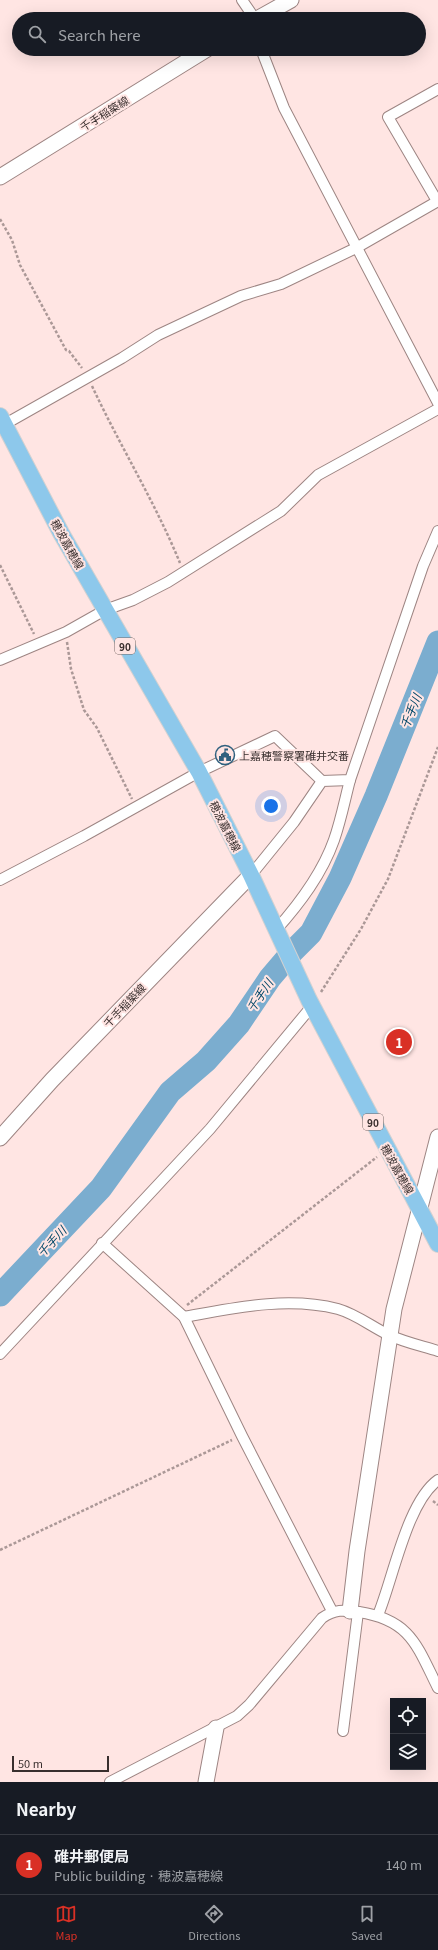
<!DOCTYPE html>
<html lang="en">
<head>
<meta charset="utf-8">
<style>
  body { margin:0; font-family:Georgia,"Noto Sans JP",serif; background:#242831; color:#f1f3f6 }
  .controls { position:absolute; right:12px; bottom:12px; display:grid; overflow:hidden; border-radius:0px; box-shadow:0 4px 16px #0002 }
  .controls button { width:36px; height:36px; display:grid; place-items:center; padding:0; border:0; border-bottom:1px solid #363941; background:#171b24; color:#f1f3f6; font:20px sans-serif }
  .scale { position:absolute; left:12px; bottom:10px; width:97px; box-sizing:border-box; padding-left:4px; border:2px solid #392f2e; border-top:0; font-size:11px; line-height:14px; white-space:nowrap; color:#392f2e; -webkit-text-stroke:3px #ffe5e3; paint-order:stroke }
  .you { position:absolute; left:271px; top:806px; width:14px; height:14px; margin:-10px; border:3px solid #fff; border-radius:50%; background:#1a73e8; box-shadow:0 0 0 6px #1a73e833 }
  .badge { display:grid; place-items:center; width:26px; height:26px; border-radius:50%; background:#d93025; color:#fff; font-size:13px; font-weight:700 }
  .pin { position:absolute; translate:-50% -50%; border:2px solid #fff; box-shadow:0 1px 4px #0006 }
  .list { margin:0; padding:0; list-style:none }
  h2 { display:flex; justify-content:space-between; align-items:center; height:52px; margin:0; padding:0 16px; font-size:17px }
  h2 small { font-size:13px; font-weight:400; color:#9ea1a6 }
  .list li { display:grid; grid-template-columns:26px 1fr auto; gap:12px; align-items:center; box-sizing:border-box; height:60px; padding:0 16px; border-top:1px solid #363941 }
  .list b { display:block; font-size:15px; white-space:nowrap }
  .list p { margin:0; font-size:13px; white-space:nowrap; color:#9ea1a6 }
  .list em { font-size:13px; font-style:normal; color:#9ea1a6 }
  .icon { flex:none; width:22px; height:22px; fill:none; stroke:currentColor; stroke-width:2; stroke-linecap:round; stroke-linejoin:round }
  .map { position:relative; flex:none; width:438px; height:1782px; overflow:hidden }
  .search { position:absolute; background:#171b24; box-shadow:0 4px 16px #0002; left:12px; right:12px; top:12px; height:44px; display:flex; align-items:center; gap:10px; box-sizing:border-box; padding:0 14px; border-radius:22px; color:#9ea1a6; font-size:15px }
  .sheet { height:112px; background:#171b24 }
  nav { display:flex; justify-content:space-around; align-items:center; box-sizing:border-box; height:56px; border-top:1px solid #363941; background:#171b24; font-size:11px; color:#9ea1a6 }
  nav a { display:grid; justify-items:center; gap:2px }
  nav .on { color:#d93025 }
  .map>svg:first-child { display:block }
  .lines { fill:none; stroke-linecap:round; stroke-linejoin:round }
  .river { stroke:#7badcf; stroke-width:23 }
  .street-casing { stroke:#9d8583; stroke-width:12 }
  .secondary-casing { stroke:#9d8583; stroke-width:17 }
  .primary-casing { stroke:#d3d1d1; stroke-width:18 }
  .path { stroke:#ab9897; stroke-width:2.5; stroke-dasharray:3 2; stroke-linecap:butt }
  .street { stroke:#fff; stroke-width:10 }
  .secondary { stroke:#fff; stroke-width:15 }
  .primary { stroke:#8dc8eb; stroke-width:16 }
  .labels { text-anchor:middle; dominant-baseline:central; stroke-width:4; stroke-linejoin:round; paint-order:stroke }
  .shield { fill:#ffe5e3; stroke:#746664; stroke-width:1 }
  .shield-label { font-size:10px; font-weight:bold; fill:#392f2e }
  .street-label { font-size:11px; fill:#392f2e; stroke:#ffe5e3 }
  .poi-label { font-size:11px; fill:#392f2e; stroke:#ffe5e3; text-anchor:start }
  .water-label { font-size:12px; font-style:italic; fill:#014667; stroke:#ffe5e3 }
</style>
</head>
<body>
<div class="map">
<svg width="438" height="1782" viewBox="0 0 438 1782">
  <rect width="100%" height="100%" fill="#ffe5e3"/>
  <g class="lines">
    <!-- river -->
    <path class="river" d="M0,1295L101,1188L170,1092L206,1061L239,1024L270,978L293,951L311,933L340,878L376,796L438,642"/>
    <!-- street casing -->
    <g class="street-casing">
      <g id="street">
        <path d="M242,0L255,19"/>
        <path d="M261,49L284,108L438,403"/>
        <path d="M437,201L388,117L438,89"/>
        <path d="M0,427L122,358L158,335L241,296L281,284L356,248L438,201"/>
        <path d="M0,660L66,632L105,610L133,600L168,582L281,511L318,475L438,409"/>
        <path d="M251,875L294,822L322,781L350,780L423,566L438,531"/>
        <path d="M0,880L84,836L199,772L275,736L322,781"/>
        <path d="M276,930C300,903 322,874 334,840C341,820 345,799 350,780"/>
        <path d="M102,1243L184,1317L242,1436L332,1611"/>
        <path d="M184,1317C234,1308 287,1296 338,1309C356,1314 372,1327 389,1335C404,1342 422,1346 438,1351"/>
        <path d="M0,1354L210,1129L312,1006"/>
        <path d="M378,1615C393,1579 407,1502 438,1480"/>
        <path d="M343,1731L358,1612"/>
        <path d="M110,1782L237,1716L249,1705L322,1618C335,1609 343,1610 359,1612C411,1620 417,1646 438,1688"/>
      </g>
    </g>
    <!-- secondary casing -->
    <g class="secondary-casing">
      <g id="secondary">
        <path d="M257,19L291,0"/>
        <path d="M0,177L207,49"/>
        <path d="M0,1138L52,1080L251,875"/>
        <path d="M350,1611L357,1551L394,1309L438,1137"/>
        <path d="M206,1782L216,1728"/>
      </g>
    </g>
    <!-- primary casing -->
    <g class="primary-casing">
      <path id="primary" d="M0,416L61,533L199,772L251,875L309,1000L438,1244"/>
    </g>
    <!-- path -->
    <g class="path">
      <path d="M0,219L12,240L20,265L66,350L69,351L82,368"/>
      <path d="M92,386C120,446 155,502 180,563"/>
      <path d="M0,565L34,634"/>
      <path d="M67,642L71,669L84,710L97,728L132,799"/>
      <path d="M321,992L361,929L388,879L438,747"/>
      <path d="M187,1305L377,1157"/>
      <path d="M433,1501L438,1505"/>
      <path d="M0,1550L232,1440"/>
    </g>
    <!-- street -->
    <use href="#street" class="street"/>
    <!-- secondary -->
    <use href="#secondary" class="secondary"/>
    <!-- primary -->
    <use href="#primary" class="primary"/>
  </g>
  <!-- icons -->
  <defs>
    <g id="civic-ring" transform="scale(1)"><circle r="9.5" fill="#ffe5e3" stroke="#31617f" stroke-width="1.5"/><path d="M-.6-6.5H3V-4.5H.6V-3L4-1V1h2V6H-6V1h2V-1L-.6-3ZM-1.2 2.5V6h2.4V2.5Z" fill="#31617f"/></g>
  </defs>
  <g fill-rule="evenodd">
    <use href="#civic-ring" x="225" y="755"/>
  </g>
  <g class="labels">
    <!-- shield labels -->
    <g class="shield">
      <rect x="115" y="638" width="20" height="16" rx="3"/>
      <rect x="363" y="1114" width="20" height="16" rx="3"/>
    </g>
    <g class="shield-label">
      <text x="125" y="646">90</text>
      <text x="373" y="1122">90</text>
    </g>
    <!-- street labels -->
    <g class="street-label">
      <text transform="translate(104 113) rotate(-32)">千手稲築線</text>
      <text transform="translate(68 544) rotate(61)">穂波嘉穂線</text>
      <text transform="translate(226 826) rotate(63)">穂波嘉穂線</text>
      <text transform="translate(124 1005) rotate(-46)">千手稲築線</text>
      <text transform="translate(398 1169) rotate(61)">穂波嘉穂線</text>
    </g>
    <!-- poi labels -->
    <g class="poi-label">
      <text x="239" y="755">上嘉穂警察署碓井交番</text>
    </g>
    <!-- water labels -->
    <g class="water-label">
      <text transform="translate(410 711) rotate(-68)">千手川</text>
      <text transform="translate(259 995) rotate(-56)">千手川</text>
      <text transform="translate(51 1241) rotate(-47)">千手川</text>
    </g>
  </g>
</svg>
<div class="controls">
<button><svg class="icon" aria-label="locate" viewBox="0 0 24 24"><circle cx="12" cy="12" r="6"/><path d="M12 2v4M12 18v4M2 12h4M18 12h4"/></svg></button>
<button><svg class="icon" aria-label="layers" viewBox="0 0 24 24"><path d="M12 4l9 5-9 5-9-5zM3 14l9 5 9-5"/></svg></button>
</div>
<div class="scale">50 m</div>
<div class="you"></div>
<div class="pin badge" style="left:399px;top:1042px">1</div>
<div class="search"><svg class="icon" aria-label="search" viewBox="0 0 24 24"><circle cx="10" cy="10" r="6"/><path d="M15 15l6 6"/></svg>Search here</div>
</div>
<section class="sheet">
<h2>Nearby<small></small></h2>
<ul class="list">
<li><span class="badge">1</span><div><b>碓井郵便局</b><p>Public building · 穂波嘉穂線</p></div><em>140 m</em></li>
</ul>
</section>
<nav>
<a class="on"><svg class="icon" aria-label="map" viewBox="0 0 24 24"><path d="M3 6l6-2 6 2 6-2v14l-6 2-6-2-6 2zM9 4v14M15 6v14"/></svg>Map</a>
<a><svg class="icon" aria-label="directions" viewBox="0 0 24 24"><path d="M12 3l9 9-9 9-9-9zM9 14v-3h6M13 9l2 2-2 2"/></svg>Directions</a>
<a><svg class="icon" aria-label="saved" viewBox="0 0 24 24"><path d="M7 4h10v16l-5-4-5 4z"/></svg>Saved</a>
</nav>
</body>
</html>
